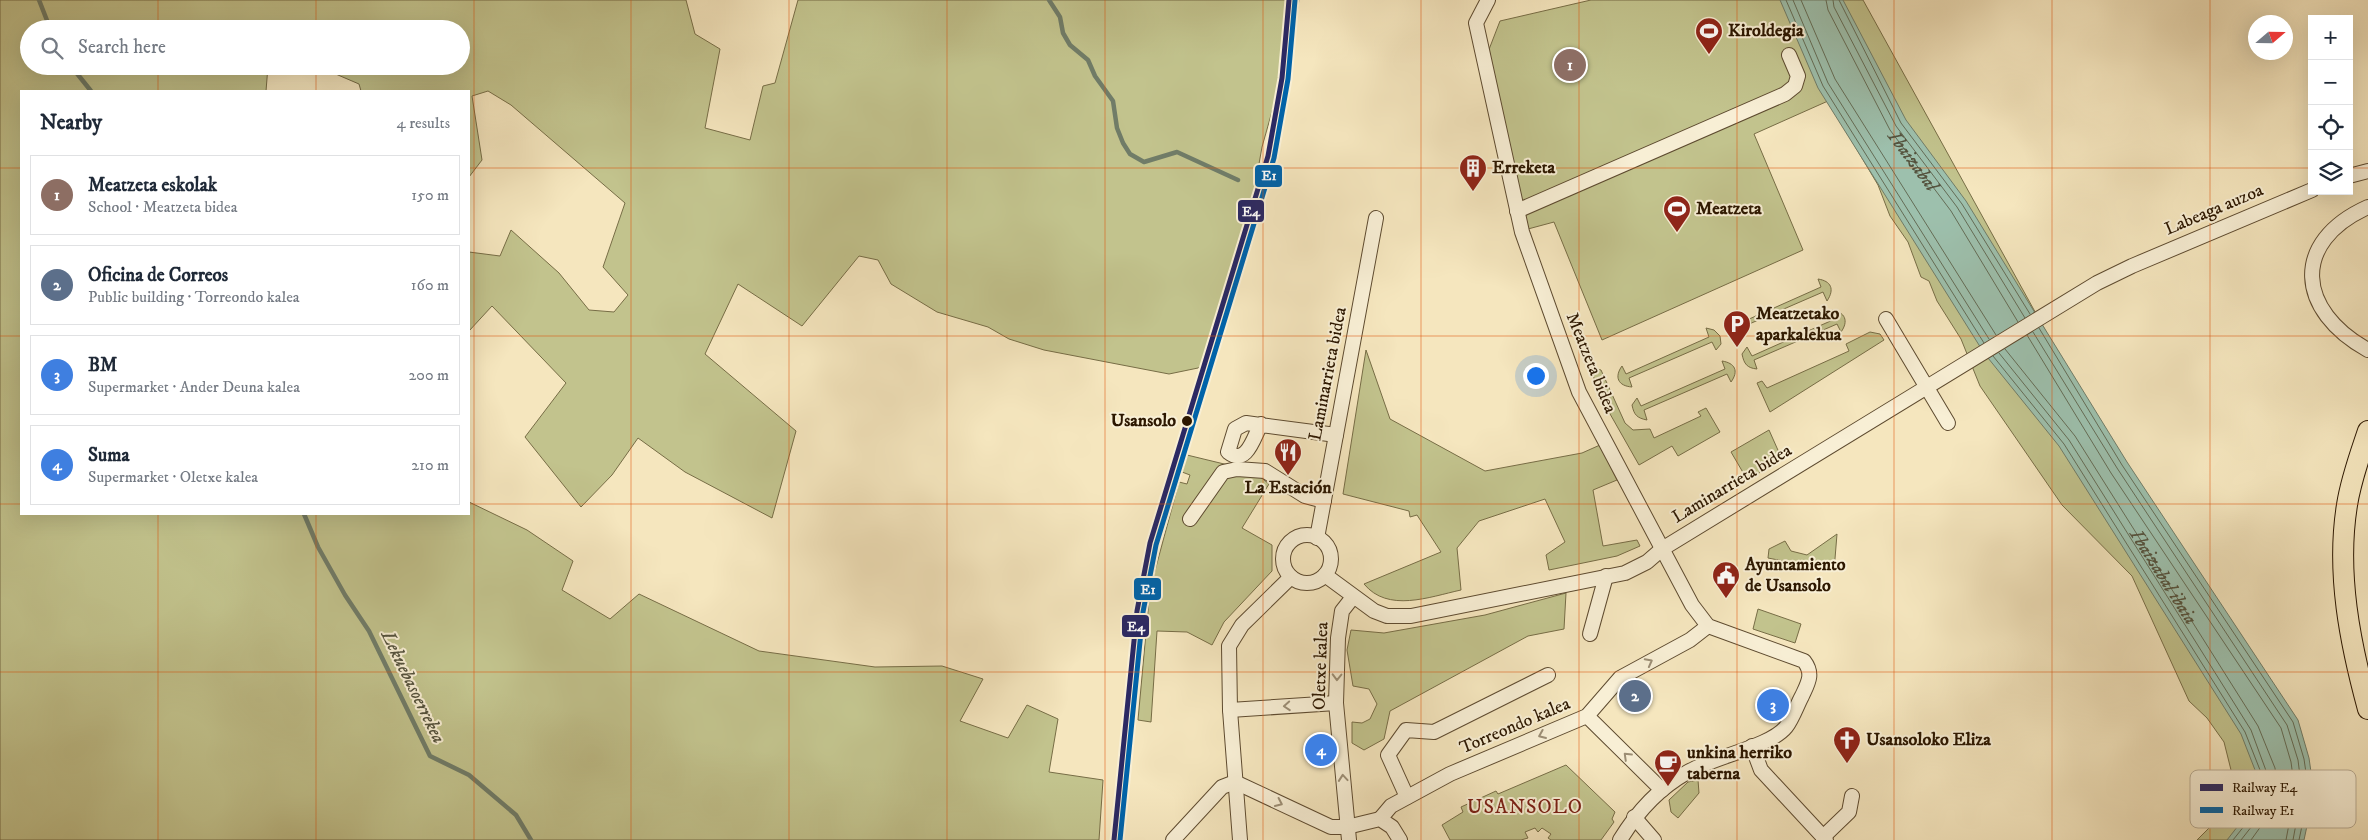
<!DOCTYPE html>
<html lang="en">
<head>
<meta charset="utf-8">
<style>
  body { margin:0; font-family:"IM FELL DW Pica",serif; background:#f2f2f3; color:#1f2937 }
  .controls { position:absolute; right:15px; top:15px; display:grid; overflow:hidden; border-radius:0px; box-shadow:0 5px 20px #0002 }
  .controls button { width:45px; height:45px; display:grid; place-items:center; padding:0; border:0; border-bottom:1px solid #e0e1e3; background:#fff; color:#1f2937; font:25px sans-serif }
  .compass { position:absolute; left:2248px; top:15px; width:45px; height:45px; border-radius:50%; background:#fff; box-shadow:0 5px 20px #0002; rotate:70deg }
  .you { position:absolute; left:1535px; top:375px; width:18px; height:18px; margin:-12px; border:4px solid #fff; border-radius:50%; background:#1a73e8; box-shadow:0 0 0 8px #1a73e833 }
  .badge { display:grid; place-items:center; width:32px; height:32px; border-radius:50%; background:#8f2418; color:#fff; font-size:16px; font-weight:700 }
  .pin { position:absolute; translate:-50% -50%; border:2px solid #fff; box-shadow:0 1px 5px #0006 }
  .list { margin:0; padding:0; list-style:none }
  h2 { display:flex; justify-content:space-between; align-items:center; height:65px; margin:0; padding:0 20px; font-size:21px }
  h2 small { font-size:16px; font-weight:400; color:#747a83 }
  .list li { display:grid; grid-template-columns:32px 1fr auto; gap:15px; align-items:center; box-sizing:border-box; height:80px; margin:0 10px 10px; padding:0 10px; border:1px solid #e0e1e3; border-radius:0px }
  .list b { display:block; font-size:19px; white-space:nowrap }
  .list p { margin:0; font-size:16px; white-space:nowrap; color:#747a83 }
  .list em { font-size:16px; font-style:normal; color:#747a83 }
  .icon { flex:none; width:28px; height:28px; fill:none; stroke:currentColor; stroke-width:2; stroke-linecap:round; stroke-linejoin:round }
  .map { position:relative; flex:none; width:2368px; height:840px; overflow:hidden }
  .search { position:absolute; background:#fff; box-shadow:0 5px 20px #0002; left:20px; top:20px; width:450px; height:55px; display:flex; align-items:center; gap:12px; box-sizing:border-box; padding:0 18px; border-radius:28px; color:#747a83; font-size:19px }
  .panel { position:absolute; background:#fff; box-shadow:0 5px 20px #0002; left:20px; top:90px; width:450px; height:425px; border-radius:0px }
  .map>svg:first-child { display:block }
  .green { fill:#c2c38d; stroke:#776d46 }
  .water { fill:#9dc0ad; stroke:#707c68 }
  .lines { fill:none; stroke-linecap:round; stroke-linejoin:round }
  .shore { stroke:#646c56; stroke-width:1 }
  .stream { stroke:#707c68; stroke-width:4.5 }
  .minor-casing { stroke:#5e4b30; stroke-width:16 }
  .highway-casing { stroke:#2c1700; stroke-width:22 }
  .minor { stroke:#f8efd5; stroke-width:14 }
  .highway { stroke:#f5e6be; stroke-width:20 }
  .rail-1-casing { stroke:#f8efd5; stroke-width:9 }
  .rail-2-casing { stroke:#f8efd5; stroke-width:9 }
  .rail-1 { stroke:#2b2963; stroke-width:5 }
  .rail-2 { stroke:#0063a9; stroke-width:5 }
  .oneway { stroke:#9c8e75 }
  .grid { fill:none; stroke:#df560b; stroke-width:1; stroke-opacity:0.55 }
  .stop-dot { fill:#2c1700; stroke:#f8efd5; stroke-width:2 }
  .labels { text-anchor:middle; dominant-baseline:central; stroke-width:4; stroke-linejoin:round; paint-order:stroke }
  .poi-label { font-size:18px; font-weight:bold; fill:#2c1700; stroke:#f8efd5; text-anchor:start }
  .street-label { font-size:18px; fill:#2c1700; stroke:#f8efd5 }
  .stop-label { font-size:18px; font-weight:bold; fill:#2c1700; stroke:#f8efd5; text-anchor:end }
  .water-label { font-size:19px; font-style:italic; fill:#54523d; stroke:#f8efd5 }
  .quarter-label { font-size:20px; letter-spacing:1px; fill:#7a1f14; stroke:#f8efd5 }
  .key { fill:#f8efd5; stroke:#bbae95; stroke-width:1 }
  .key-label { font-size:14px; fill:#2c1700 }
  .line-badge { stroke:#f8efd5; stroke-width:2 }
  .badge-label { font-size:14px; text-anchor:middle; font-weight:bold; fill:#fff }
</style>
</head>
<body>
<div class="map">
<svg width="2368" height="840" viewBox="0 0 2368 840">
  <rect width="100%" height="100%" fill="#f5e6be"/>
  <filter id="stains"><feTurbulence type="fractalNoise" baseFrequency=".004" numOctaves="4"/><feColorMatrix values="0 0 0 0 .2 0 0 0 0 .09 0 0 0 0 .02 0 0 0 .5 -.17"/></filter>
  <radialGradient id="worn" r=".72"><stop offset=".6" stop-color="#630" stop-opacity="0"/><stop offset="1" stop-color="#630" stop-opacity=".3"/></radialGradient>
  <!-- green -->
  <g class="green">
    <path d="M0,0H686L695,34L720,49L705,128L750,140L763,86L775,83L798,0H1299L1293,37L1262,147L1244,248L1211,359L1198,368L1169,374L1044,350L1009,339L988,327L937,312L891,284L878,260L859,256L802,326L738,284L705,354L796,431L772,518L685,472L638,438L612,475L581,507L525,437L566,383L492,306L469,331V252L500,256L511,230L559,273L589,310L614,312L628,295L603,267L625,203L511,105L488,91L472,96L482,160L469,177V91H361L359,84L317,66H461V29H29V66H268L266,91H21V514H469V502L527,530L573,561L562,590L610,619L639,594L759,651L875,667L942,666L983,679L960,721L1008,738L1027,705L1058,719L1049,772L1103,780L1099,840H0Z"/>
    <path d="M1591,0H1863L2151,522L2307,786L2252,840H2197L2231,806L2236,790L2224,742L2207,718L2189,701L2132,576L2062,505L1980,386L1961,339L1937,301L1929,281L1921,277L1908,242L1890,216L1878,185L1828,101L1754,134L1803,250L1602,340L1554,222L1528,229L1488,52L1500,21Z"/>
    <path d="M1818,279C1831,281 1835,289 1827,301L1823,292L1740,328L1744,338C1730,336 1726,327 1733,316L1738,324L1821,287Z"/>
    <path d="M1832,310C1845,312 1849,321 1841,332L1837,324L1754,360L1757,369C1747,368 1744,364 1742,354L1747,347L1752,356L1835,319Z"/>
    <path d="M1706,328L1714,330L1720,336L1721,344L1716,350L1712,342L1629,378L1632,387C1618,386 1614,377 1622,366L1626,374L1709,337Z"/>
    <path d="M1870,332L1880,334L1884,340L1770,412L1757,383L1762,381L1767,388L1849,351L1846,344Z"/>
    <path d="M1366,350L1390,419L1485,471L1582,453L1600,445L1617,480L1593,490L1603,546L1637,540L1640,546L1617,556L1549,570L1546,555L1565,542L1545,499L1479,521L1457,548L1461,590C1429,597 1388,613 1364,584L1441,552L1417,515L1410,517L1409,511L1343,494Z"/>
    <path d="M1722,361C1735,363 1739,371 1731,382L1727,374L1644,410L1647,420C1637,418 1634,415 1632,405L1637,398L1641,406L1725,369Z"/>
    <path d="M1590,367L1601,370L1625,423L1633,430L1650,429L1654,438L1701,416L1698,412L1706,408L1720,432L1678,456L1672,446L1639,465L1601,398Z"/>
    <path d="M1769,430L1781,457L1748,481L1731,452Z"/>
    <path d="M1187,455L1253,471L1269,484L1242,528L1272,545V571L1224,622L1212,645L1187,632L1157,631L1151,722L1138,720L1150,589L1179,482L1187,484L1190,475L1182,472Z"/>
    <path d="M1837,534L1834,571L1768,558L1769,549L1785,541L1791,551L1807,555Z"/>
    <path d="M1566,593L1564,629L1528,636L1390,711L1384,739L1364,750L1352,743V722L1362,723L1370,719L1377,704L1369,689L1353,686L1347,650L1351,630L1384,633L1485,615Z"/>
    <path d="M1758,609L1801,624L1795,643L1753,629Z"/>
    <path d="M1566,765L1615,812L1612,819L1614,822L1601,840H1551L1548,838L1551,834L1542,828L1538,832L1535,828L1525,832L1528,838L1521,840H1450L1442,825L1463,812L1461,807L1496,791L1498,794Z"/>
    <path d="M1698,780L1699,793L1678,818L1671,812L1669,800L1688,782Z"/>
  </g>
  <!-- water -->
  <path class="water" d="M1780,0H1843L1906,120L1966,201L2127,462L2298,720L2309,758L2314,793L2304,840H2227L2252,808L2257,775L2241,734L2059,446L1984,353L1818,88Z"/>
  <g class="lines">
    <!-- shore -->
    <g class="shore">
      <path d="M1786,0L1823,86L1984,343"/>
      <path d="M1793,0L1828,83L1989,339"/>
      <path d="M1801,0L1835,79L1996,335"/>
      <path id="s1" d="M1826,0L1828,10L1890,130L1951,211L2018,322"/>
      <path d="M1833,0L1834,7L1896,126L1957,207L2025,318"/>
      <path d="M1839,0L1901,123L1962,204L2030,314"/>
      <path d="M2039,328L2122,465L2293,722L2304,759L2309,793L2299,840"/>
      <path d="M2033,332L2117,468L2287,725L2298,760L2302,792L2293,840"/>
      <path d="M2027,335L2111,473L2281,728L2291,762L2295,792L2286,840"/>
      <path id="s2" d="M2005,349L2075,436L2258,726L2275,768L2276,777L2269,815L2251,840"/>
      <path d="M1999,353L2069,440L2251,730L2268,776L2263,812L2241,840"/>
      <path d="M1993,356L2064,444L2245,732L2262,775L2257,810L2233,840"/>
    </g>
    <!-- stream -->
    <g class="stream">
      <path d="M39,0L48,23L54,29"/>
      <path d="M1049,0L1060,17L1063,33L1070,45L1088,60L1095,76L1113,101L1117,128L1123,143L1130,154L1144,162L1177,152L1238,180"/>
      <path d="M71,66L91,91"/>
      <path d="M304,514L318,547L345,595L369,631L430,756L469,775L516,815L531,840"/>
    </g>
    <!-- minor casing -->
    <g class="minor-casing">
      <g id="minor">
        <path d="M1488,0L1476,23L1522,232L1579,392L1692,605L1708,626L1804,661C1814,674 1808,683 1802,696C1797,705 1793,718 1786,727C1770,747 1712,757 1686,773C1658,789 1637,812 1620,840"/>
        <path d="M2349,176L2368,171"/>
        <path d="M2368,207C2290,242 2297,311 2368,350"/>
        <path d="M1517,211L1785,94L1795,86L1798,76L1789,55"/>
        <path d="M1886,319L1948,423"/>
        <path d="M1261,424C1254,436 1247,467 1228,452L1235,429L1246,423L1336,435"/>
        <path d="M1190,519L1223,472L1237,469L1265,471L1305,496L1324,501"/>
        <circle cx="1307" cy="559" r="24"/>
        <path d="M1317,538L1376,218"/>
        <path d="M1325,575L1374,611L1387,616H1411L1625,573L1647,562L1662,549L2097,283L2132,266L2312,190"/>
        <path d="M1590,634L1606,576"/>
        <path d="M1230,710L1336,703"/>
        <path d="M1587,716L1662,790"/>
        <path d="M1752,746L1761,770L1826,840"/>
        <path d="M1407,797L1388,755L1406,730L1434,732L1548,675"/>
        <path d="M1634,817L1654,840"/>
        <path d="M1380,819L1391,806L1450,774L1587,716L1620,678L1690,640L1708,626"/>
        <path d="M1823,837L1849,812L1852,796"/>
        <path d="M1173,840L1222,787L1235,782L1331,827H1347L1380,819L1392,827L1400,840"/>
        <path d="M1240,840L1230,710L1229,646L1242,625L1291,577"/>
        <path d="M1349,840L1336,703L1338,638L1342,611L1353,597"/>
      </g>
    </g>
    <!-- highway casing -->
    <g class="highway-casing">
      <path id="highway" d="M2368,431C2360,455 2351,479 2347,505C2336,573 2350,643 2368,709"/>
    </g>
    <!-- minor -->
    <use href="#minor" class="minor"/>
    <!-- highway -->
    <use href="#highway" class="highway"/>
    <!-- rail-1 casing -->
    <g class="rail-1-casing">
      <path id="rail-1" d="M1114,840L1137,611L1150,543L1268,156L1282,78L1289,0"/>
    </g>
    <!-- rail-2 casing -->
    <g class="rail-2-casing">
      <path id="rail-2" d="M1120,840L1143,612L1156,545L1274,158L1288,79L1295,0"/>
    </g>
    <!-- rail-1 -->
    <use href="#rail-1" class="rail-1"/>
    <!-- rail-2 -->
    <use href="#rail-2" class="rail-2"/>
  </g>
  <!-- one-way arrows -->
  <defs><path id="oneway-chevron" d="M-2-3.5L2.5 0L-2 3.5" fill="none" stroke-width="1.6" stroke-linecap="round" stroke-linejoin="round" transform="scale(1.25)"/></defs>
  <g class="oneway">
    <use href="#oneway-chevron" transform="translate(1649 662) rotate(-28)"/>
    <use href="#oneway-chevron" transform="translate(1337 677) rotate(91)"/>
    <use href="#oneway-chevron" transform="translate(1287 706) rotate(176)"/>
    <use href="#oneway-chevron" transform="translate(1542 735) rotate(157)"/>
    <use href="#oneway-chevron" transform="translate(1627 756) rotate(-136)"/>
    <use href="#oneway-chevron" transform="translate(1343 778) rotate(-95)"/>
    <use href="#oneway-chevron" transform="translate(1279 803) rotate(25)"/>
  </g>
  <!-- grid -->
  <path class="grid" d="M158,0V29M316,0V29M474,0V840M631,0V840M789,0V840M947,0V840M1105,0V840M1263,0V840M1421,0V840M1579,0V840M1737,0V840M1894,0V840M2052,0V840M2210,0V840M158,66V91M316,66V91M0,168H21M469,168H2312M2349,168H2368M0,336H21M469,336H2368M0,504H21M469,504H2368M158,514V840M316,514V840M0,672H2368"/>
  <!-- icons -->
  <defs>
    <g id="stadium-pin" transform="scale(1.4375)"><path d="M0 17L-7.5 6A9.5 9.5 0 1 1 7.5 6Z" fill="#8f2418" stroke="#f8efd5"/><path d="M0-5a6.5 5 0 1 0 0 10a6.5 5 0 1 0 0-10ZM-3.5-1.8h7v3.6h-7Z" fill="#fff"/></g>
    <g id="building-pin" transform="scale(1.4375)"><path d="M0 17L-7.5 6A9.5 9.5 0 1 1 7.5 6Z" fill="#8f2418" stroke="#f8efd5"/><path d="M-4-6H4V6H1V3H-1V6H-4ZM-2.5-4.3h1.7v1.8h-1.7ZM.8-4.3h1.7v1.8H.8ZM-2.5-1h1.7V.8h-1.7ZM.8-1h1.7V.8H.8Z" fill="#fff"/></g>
    <g id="parking-pin" transform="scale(1.4375)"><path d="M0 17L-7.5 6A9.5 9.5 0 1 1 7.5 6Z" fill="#8f2418" stroke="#f8efd5"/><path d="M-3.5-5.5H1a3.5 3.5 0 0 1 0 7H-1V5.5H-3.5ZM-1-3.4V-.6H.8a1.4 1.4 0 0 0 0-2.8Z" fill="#fff"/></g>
    <g id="restaurant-pin" transform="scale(1.4375)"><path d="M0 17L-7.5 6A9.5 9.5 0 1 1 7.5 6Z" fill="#8f2418" stroke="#f8efd5"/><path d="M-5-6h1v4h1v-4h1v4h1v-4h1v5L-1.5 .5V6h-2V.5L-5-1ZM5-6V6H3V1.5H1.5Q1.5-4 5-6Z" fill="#fff"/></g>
    <g id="civic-pin" transform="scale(1.4375)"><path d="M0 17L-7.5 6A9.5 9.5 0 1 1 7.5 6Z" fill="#8f2418" stroke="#f8efd5"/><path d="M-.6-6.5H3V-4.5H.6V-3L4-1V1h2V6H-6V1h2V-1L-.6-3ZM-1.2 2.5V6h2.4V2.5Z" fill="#fff"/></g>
    <g id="church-pin" transform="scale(1.4375)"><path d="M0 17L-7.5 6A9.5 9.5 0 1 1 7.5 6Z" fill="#8f2418" stroke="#f8efd5"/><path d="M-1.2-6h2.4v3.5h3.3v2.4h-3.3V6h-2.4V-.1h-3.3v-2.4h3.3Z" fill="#fff"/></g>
    <g id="cafe-pin" transform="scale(1.4375)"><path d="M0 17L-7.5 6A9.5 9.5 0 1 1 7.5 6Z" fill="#8f2418" stroke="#f8efd5"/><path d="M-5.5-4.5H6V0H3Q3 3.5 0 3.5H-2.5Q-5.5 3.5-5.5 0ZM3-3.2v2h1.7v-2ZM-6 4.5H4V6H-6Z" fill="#fff"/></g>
  </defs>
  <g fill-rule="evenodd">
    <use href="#stadium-pin" x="1709" y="31"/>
    <use href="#building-pin" x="1473" y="168"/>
    <use href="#stadium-pin" x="1677" y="209"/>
    <use href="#parking-pin" x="1737" y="324"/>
    <use href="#restaurant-pin" x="1288" y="452"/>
    <use href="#civic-pin" x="1726" y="575"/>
    <use href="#church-pin" x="1847" y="740"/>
    <use href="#cafe-pin" x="1668" y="763"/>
  </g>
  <!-- markers -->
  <circle class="stop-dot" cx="1187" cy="421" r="6"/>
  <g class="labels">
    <!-- poi labels -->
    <g class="poi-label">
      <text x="1728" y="31">Kiroldegia</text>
      <text x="1492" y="168">Erreketa</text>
      <text x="1696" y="209">Meatzeta</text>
      <text x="1756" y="314">Meatzetako<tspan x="1756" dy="21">aparkalekua</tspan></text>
      <text x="1288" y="488" text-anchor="middle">La Estación</text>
      <text x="1745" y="565">Ayuntamiento<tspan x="1745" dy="21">de Usansolo</tspan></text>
      <text x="1866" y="740">Usansoloko Eliza</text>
      <text x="1687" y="753">unkina herriko<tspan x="1687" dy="21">taberna</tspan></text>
    </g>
    <!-- street labels -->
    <g class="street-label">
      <text transform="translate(2214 210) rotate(-23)">Labeaga auzoa</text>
      <text transform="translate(1591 363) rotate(68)">Meatzeta bidea</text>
      <text transform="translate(1328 374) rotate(-79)">Laminarrieta bidea</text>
      <text transform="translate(1732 484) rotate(-31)">Laminarrieta bidea</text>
      <text transform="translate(1321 666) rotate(-88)">Oletxe kalea</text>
      <text transform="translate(1515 726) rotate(-23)">Torreondo kalea</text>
    </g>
    <!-- stop labels -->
    <g class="stop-label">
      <text x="1176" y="421">Usansolo</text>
    </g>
    <!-- water labels -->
    <g class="water-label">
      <text stroke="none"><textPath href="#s1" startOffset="184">Ibaizabal</textPath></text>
      <text stroke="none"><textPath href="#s2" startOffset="278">Ibaizabal ibaia</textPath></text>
      <text transform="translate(413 687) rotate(64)">Lekuebasoerrekea</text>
    </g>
    <!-- quarter labels -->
    <g class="quarter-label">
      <text x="1525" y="807">USANSOLO</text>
    </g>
  </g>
  <!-- legend -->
  <rect x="2190" y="770" width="166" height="58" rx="8" class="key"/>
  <rect x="2200" y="784" width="23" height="7" fill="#2b2963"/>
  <rect x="2200" y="807" width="23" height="6" fill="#0063a9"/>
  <g class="key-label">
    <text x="2232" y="792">Railway E4</text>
    <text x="2232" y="815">Railway E1</text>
  </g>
  <g class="line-badge">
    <rect x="1254" y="164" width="29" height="24" rx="5" fill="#0063a9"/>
    <rect x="1237" y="199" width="28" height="24" rx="5" fill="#2b2963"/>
    <rect x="1133" y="577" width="29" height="24" rx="5" fill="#0063a9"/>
    <rect x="1121" y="614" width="29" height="24" rx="5" fill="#2b2963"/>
  </g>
  <g class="badge-label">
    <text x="1269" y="180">E1</text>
    <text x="1251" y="216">E4</text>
    <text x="1148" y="594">E1</text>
    <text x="1136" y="631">E4</text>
  </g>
  <rect width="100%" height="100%" filter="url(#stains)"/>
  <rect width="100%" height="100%" fill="url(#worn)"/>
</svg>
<div class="controls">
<button>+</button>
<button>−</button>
<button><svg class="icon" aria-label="locate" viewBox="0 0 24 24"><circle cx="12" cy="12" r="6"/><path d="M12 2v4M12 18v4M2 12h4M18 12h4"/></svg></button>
<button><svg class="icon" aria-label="layers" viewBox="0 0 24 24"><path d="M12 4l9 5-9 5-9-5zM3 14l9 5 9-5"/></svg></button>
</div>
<svg class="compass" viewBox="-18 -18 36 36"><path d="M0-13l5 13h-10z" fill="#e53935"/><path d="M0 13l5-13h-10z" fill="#747a83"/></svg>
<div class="you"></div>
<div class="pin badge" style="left:1570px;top:65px;background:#8d6e63">1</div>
<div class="pin badge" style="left:1635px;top:696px;background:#5c6f8a">2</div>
<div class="pin badge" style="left:1773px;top:705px;background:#3f7fe0">3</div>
<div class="pin badge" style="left:1321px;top:750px;background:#3f7fe0">4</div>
<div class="search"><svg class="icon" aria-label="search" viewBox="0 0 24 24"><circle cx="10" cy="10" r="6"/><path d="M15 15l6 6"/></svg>Search here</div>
<section class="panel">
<h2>Nearby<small>4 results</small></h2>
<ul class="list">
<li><span class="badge" style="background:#8d6e63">1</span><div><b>Meatzeta eskolak</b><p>School · Meatzeta bidea</p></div><em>150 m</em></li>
<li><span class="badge" style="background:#5c6f8a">2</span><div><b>Oficina de Correos</b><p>Public building · Torreondo kalea</p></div><em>160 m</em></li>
<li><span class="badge" style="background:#3f7fe0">3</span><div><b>BM</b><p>Supermarket · Ander Deuna kalea</p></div><em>200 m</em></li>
<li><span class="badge" style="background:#3f7fe0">4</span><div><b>Suma</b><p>Supermarket · Oletxe kalea</p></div><em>210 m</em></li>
</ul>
</section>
</div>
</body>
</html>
